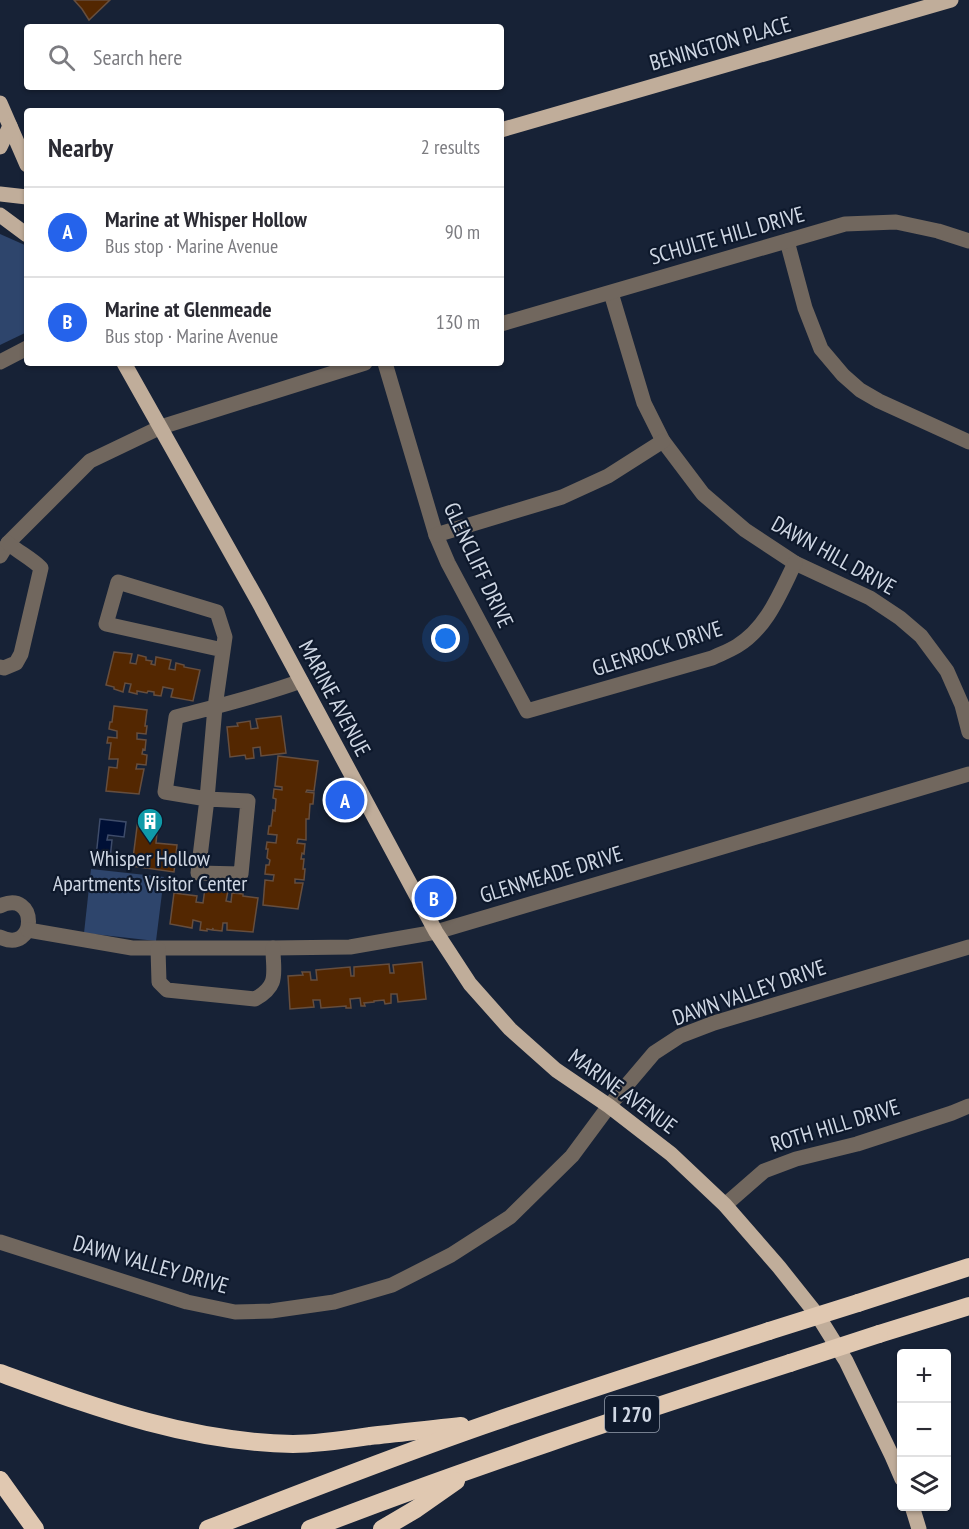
<!DOCTYPE html>
<html lang="en">
<head>
<meta charset="utf-8">
<style>
  body { margin:0; font-family:"PT Sans Narrow",sans-serif; background:#f7f7f7; color:#2b2b33 }
  .controls { position:absolute; right:18px; bottom:18px; display:grid; overflow:hidden; border-radius:6px; box-shadow:0 2px 4px #0004 }
  .controls button { width:54px; height:54px; display:grid; place-items:center; padding:0; border:0; border-bottom:2px solid #e1e1e2; background:#fff; color:#2b2b33; font:30px sans-serif }
  .you { position:absolute; left:446px; top:639px; width:21px; height:21px; margin:-15px; border:4px solid #fff; border-radius:50%; background:#1a73e8; box-shadow:0 0 0 9px #1a73e833 }
  .badge { display:grid; place-items:center; width:39px; height:39px; border-radius:50%; background:#2563eb; color:#fff; font-size:20px; font-weight:700 }
  .pin { position:absolute; translate:-50% -50%; border:3px solid #fff; box-shadow:0 2px 6px #0006 }
  .list { margin:0; padding:0; list-style:none }
  h2 { display:flex; justify-content:space-between; align-items:center; height:78px; margin:0; padding:0 24px; font-size:26px }
  h2 small { font-size:20px; font-weight:400; color:#7c7c81 }
  .list li { display:grid; grid-template-columns:39px 1fr auto; gap:18px; align-items:center; box-sizing:border-box; height:90px; padding:0 24px; border-top:2px solid #e1e1e2 }
  .list b { display:block; font-size:22px; white-space:nowrap }
  .list p { margin:0; font-size:20px; white-space:nowrap; color:#7c7c81 }
  .list em { font-size:20px; font-style:normal; color:#7c7c81 }
  .icon { flex:none; width:33px; height:33px; fill:none; stroke:currentColor; stroke-width:2; stroke-linecap:round; stroke-linejoin:round }
  .map { position:relative; flex:none; width:969px; height:1529px; overflow:hidden }
  .search { position:absolute; background:#fff; box-shadow:0 2px 4px #0004; left:24px; top:24px; width:480px; height:66px; display:flex; align-items:center; gap:15px; box-sizing:border-box; padding:0 21px; border-radius:6px; color:#7c7c81; font-size:22px }
  .panel { position:absolute; background:#fff; box-shadow:0 2px 4px #0004; left:24px; top:108px; width:480px; height:258px; border-radius:6px }
  .map>svg:first-child { display:block }
  .green { fill:#2e456c }
  .water { fill:#001036; stroke:#3e4c6a; stroke-width:1.5 }
  .building { fill:#532701; stroke:#664e3e; stroke-width:1.5 }
  .lines { fill:none; stroke-linecap:round; stroke-linejoin:round }
  .minor { stroke:#71675e; stroke-width:15 }
  .major { stroke:#c0ad9a; stroke-width:15 }
  .highway { stroke:#e0c8b1; stroke-width:18 }
  .highway-bridge { stroke:#e0c8b1; stroke-width:18 }
  .labels { text-anchor:middle; dominant-baseline:central; stroke-width:4.5; stroke-linejoin:round; paint-order:stroke }
  .shield { fill:#0e192c; stroke:#959ead; stroke-width:1.5 }
  .shield-label { font-size:21px; font-weight:bold; fill:#cfd7e4 }
  .street-label { font-size:22px; fill:#cfd7e4; stroke:#0e192c }
  .poi-label { font-size:22px; fill:#cfd7e4; stroke:#0e192c }
</style>
</head>
<body>
<div class="map">
<svg width="969" height="1529" viewBox="0 0 969 1529">
  <rect width="100%" height="100%" fill="#172236"/>
  <!-- green -->
  <g class="green">
    <path d="M0,234L27,246V332L0,345Z"/>
    <path d="M91,869L164,877L156,941L84,933Z"/>
  </g>
  <!-- water -->
  <path class="water" d="M100,819L126,822L124,837L108,835L107,840H112L110,859L96,857Z"/>
  <!-- building -->
  <g class="building">
    <path d="M74,0H110L89,20L82,9Z"/>
    <path d="M114,652L132,654L130,663L136,664L138,655L146,657V660L152,661L151,664L155,665L156,657L171,660L169,669L175,670L176,663L184,665V667L200,670L193,701L171,697L173,689L163,687L161,696L154,695V692L148,691L147,693L137,691V694L129,692L131,684L125,683L123,692L114,689V687L106,685Z"/>
    <path d="M114,706L147,710L145,726H147L146,734L137,733V739L146,740L145,750L143,749L142,754L147,755L146,765L137,764L136,769H144L139,794L106,791L109,767L117,768L118,759H109L111,743H107L108,737L117,738V731L109,729L110,722H112Z"/>
    <path d="M281,716L286,753L261,756L260,747L253,748L254,758L246,759L245,755L230,757L227,727L238,726L237,723L250,721L251,729L258,728L256,719Z"/>
    <path d="M278,756L318,761L314,791L307,790L306,792L314,793L313,804H310L309,819H306V840L298,839L297,843L305,844L304,854L302,853L301,859H304L303,869H305L304,880L295,879V883H303L298,909L263,905L265,880L273,881L274,875L265,874L266,865H269L270,860L267,858L268,849H266L267,842L276,843L277,835L268,834L269,826H271L273,810L275,811L276,799L273,798L274,789L282,790V787L275,786Z"/>
    <path d="M138,819L158,821L156,843L177,845L174,872L132,866Z"/>
    <path d="M205,888L228,891L226,901L231,902L232,893L243,894V896L258,898L253,932L227,930V923H223L222,931L213,930V928L212,930L207,929V931L200,930L201,922L193,920L192,928L170,924L174,893L197,896L196,902L203,903Z"/>
    <path d="M422,962L426,999L398,1002L397,994H391V1003L385,1004L384,1000L374,1001V1002L364,1003L365,1006H361L360,998L350,999L351,1008H346V1006L321,1008L320,1000H313L314,1007L290,1009L288,976L303,975L302,972H310L311,980H317L316,970L350,967L351,976H354V967L389,964L390,973H394L393,965Z"/>
  </g>
  <g class="lines">
    <!-- minor -->
    <g class="minor">
      <path d="M787,241L805,308L821,349L843,375L860,390L879,401L969,442"/>
      <path d="M611,293L644,403L663,441L703,494L745,530L795,563L870,598L900,618L921,636L947,671L962,705L969,732"/>
      <path d="M501,324L845,224L896,222L938,231L969,241"/>
      <path d="M0,362L27,348"/>
      <path d="M385,363L436,535L448,563L527,711L712,658C720,654 729,651 737,646C767,628 780,593 795,563"/>
      <path d="M436,535L562,497L608,476L663,441"/>
      <path d="M0,556L8,543L90,461L161,427L365,363"/>
      <path d="M223,650L106,624L118,582L217,612L225,637L215,707L207,799L248,801L241,874L198,873L207,799L165,792L176,717C218,706 260,696 301,681"/>
      <path d="M0,667L4,668L16,663L21,654L41,568C31,558 18,552 8,543"/>
      <path d="M0,906C38,888 38,955 0,937"/>
      <path d="M28,930L132,948H273L350,947L436,932L969,774"/>
      <path d="M158,949L159,982L167,990L255,999C280,985 273,973 273,948"/>
      <path d="M725,1205L764,1171L796,1159L857,1144L952,1113L969,1106"/>
      <path d="M0,1242L187,1302L235,1312L271,1311L334,1302L392,1285L451,1255L510,1217L572,1156L609,1106L654,1053L680,1036L714,1023L969,947"/>
    </g>
    <!-- major -->
    <g class="major">
      <path d="M0,103L27,165"/>
      <path d="M501,130L951,0"/>
      <path d="M0,147L10,126"/>
      <path d="M0,194L27,197"/>
      <path d="M0,215L27,235"/>
      <path d="M124,363L258,601L436,932L470,984L510,1029L556,1070L609,1106L671,1154L725,1205L779,1267L818,1316L846,1361L892,1456L902,1479"/>
      <path d="M912,1506L919,1529"/>
    </g>
    <!-- highway -->
    <g class="highway">
      <path d="M858,1303L969,1267"/>
      <path d="M879,1334L969,1306"/>
      <path d="M0,1373C97,1408 188,1442 293,1444C319,1444 344,1440 370,1436C400,1433 431,1429 461,1426"/>
      <path d="M0,1480L35,1529"/>
      <path d="M208,1529C303,1492 397,1455 493,1422C585,1390 677,1361 769,1331"/>
      <path d="M310,1529C468,1468 629,1415 790,1363"/>
      <path d="M382,1529L416,1509L456,1481"/>
    </g>
    <!-- highway-bridge -->
    <g class="highway-bridge">
      <path d="M769,1331L858,1303"/>
      <path d="M790,1363L879,1334"/>
    </g>
  </g>
  <!-- icons -->
  <defs>
    <g id="building-pin" transform="scale(1.35)"><path d="M0 17L-7.5 6A9.5 9.5 0 1 1 7.5 6Z" fill="#0f9aa8" stroke="#0e192c"/><path d="M-4-6H4V6H1V3H-1V6H-4ZM-2.5-4.3h1.7v1.8h-1.7ZM.8-4.3h1.7v1.8H.8ZM-2.5-1h1.7V.8h-1.7ZM.8-1h1.7V.8H.8Z" fill="#fff"/></g>
  </defs>
  <g fill-rule="evenodd">
    <use href="#building-pin" x="150" y="821"/>
  </g>
  <g class="labels">
    <!-- shield labels -->
    <rect class="shield" x="605" y="1396" width="54" height="36" rx="4.5"/>
    <g class="shield-label">
      <text x="632" y="1414">I 270</text>
    </g>
    <!-- street labels -->
    <g class="street-label">
      <text transform="translate(720 43) rotate(-16)">BENINGTON PLACE</text>
      <text transform="translate(727 235) rotate(-16)">SCHULTE HILL DRIVE</text>
      <text transform="translate(834 555) rotate(29)">DAWN HILL DRIVE</text>
      <text transform="translate(479 565) rotate(65)">GLENCLIFF DRIVE</text>
      <text transform="translate(657 648) rotate(-18)">GLENROCK DRIVE</text>
      <text transform="translate(335 698) rotate(62)">MARINE AVENUE</text>
      <text transform="translate(551 874) rotate(-17)">GLENMEADE DRIVE</text>
      <text transform="translate(749 992) rotate(-19)">DAWN VALLEY DRIVE</text>
      <text transform="translate(623 1091) rotate(36)">MARINE AVENUE</text>
      <text transform="translate(835 1125) rotate(-17)">ROTH HILL DRIVE</text>
      <text transform="translate(151 1264) rotate(16)">DAWN VALLEY DRIVE</text>
    </g>
    <!-- poi labels -->
    <g class="poi-label">
      <text x="150" y="858">Whisper Hollow<tspan x="150" dy="25">Apartments Visitor Center</tspan></text>
    </g>
  </g>
</svg>
<div class="controls">
<button>+</button>
<button>−</button>
<button><svg class="icon" aria-label="layers" viewBox="0 0 24 24"><path d="M12 4l9 5-9 5-9-5zM3 14l9 5 9-5"/></svg></button>
</div>
<div class="you"></div>
<div class="pin badge" style="left:345px;top:800px">A</div>
<div class="pin badge" style="left:434px;top:898px">B</div>
<div class="search"><svg class="icon" aria-label="search" viewBox="0 0 24 24"><circle cx="10" cy="10" r="6"/><path d="M15 15l6 6"/></svg>Search here</div>
<section class="panel">
<h2>Nearby<small>2 results</small></h2>
<ul class="list">
<li><span class="badge">A</span><div><b>Marine at Whisper Hollow</b><p>Bus stop · Marine Avenue</p></div><em>90 m</em></li>
<li><span class="badge">B</span><div><b>Marine at Glenmeade</b><p>Bus stop · Marine Avenue</p></div><em>130 m</em></li>
</ul>
</section>
</div>
</body>
</html>
